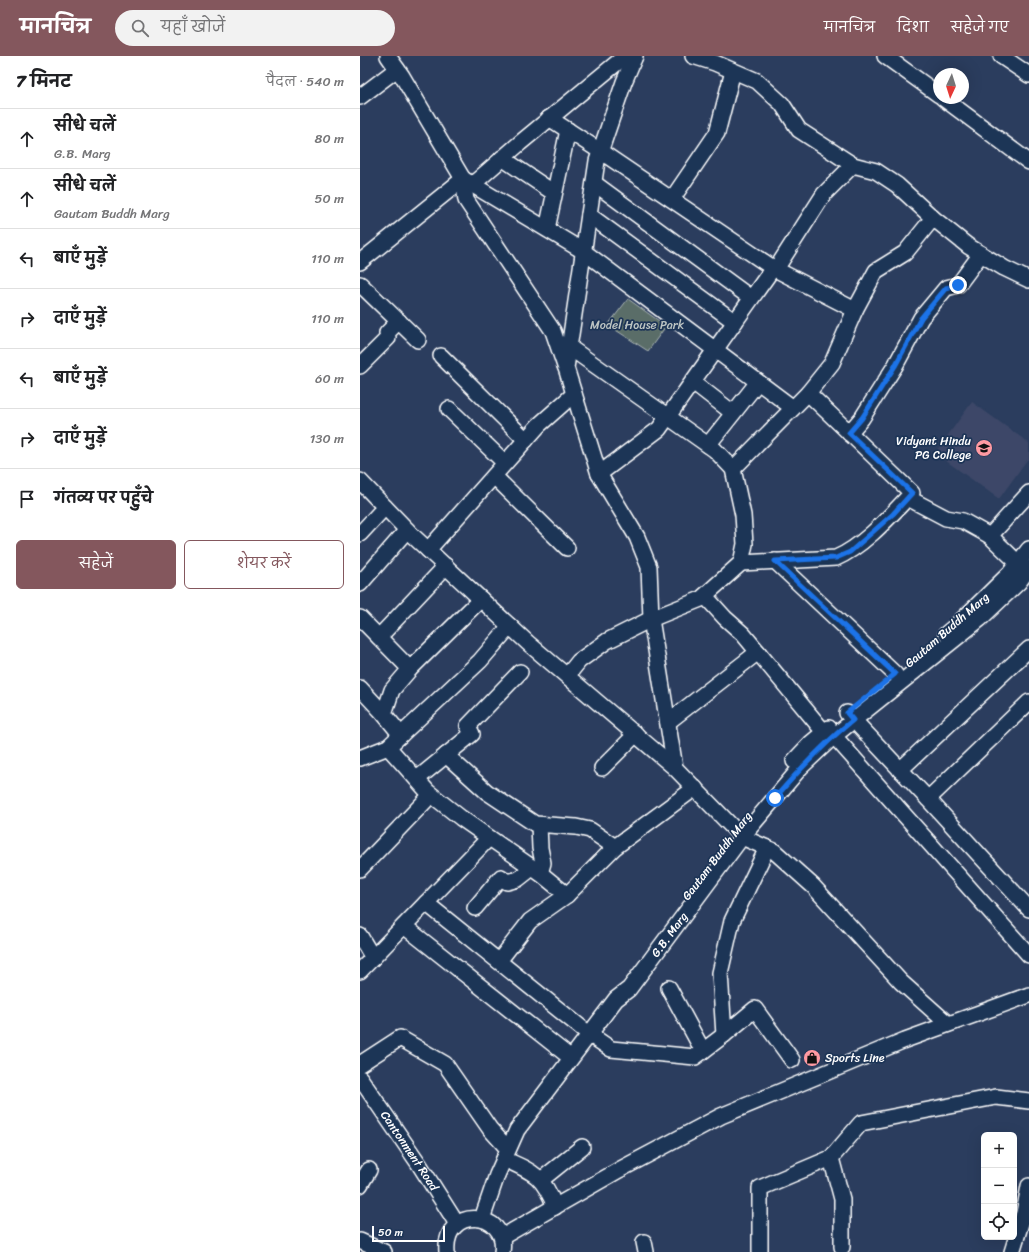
<!DOCTYPE html>
<html lang="hi">
<head>
<meta charset="utf-8">
<style>
  body { margin:0; font-family:Sriracha,"Playpen Sans Deva",sans-serif; background:#f2f2f2; color:#202124 }
  .controls { position:absolute; right:12px; bottom:12px; display:grid; overflow:hidden; border-radius:6px; box-shadow:0 4px 16px #0002 }
  .controls button { width:36px; height:36px; display:grid; place-items:center; padding:0; border:0; border-bottom:1px solid #e0e0e0; background:#fff; color:#202124; font:20px sans-serif }
  .compass { position:absolute; left:573px; top:12px; width:36px; height:36px; border-radius:50%; background:#fff; box-shadow:0 4px 16px #0002; rotate:184deg }
  .scale { position:absolute; left:12px; bottom:10px; width:73px; box-sizing:border-box; padding-left:4px; border:2px solid #fff; border-top:0; font-size:11px; line-height:14px; white-space:nowrap; color:#fff; -webkit-text-stroke:3px #1d3557; paint-order:stroke }
  .stop { position:absolute; width:12px; height:12px; margin:-9px; border:3px solid #1a73e8; border-radius:50%; background:#fff }
  .stop.end { background:#1a73e8; border-color:#fff; box-shadow:0 1px 4px #0008 }
  .list { margin:0; padding:0; list-style:none }
  h2 { display:flex; justify-content:space-between; align-items:center; height:52px; margin:0; padding:0 16px; font-size:17px }
  h2 small { font-size:13px; font-weight:400; color:#757577 }
  .list li { display:grid; grid-template-columns:26px 1fr auto; gap:12px; align-items:center; box-sizing:border-box; height:60px; padding:0 16px; border-top:1px solid #e0e0e0 }
  .list b { display:block; font-size:15px; white-space:nowrap }
  .list p { margin:0; font-size:13px; white-space:nowrap; color:#757577 }
  .list em { font-size:13px; font-style:normal; color:#757577 }
  .actions { display:flex; gap:8px; padding:12px 16px }
  .actions a { flex:1; padding:9px 0; border:1px solid #84575d; border-radius:6px; text-align:center; font-size:14px; color:#84575d }
  .actions .main { background:#84575d; color:#fff }
  .icon { flex:none; width:22px; height:22px; fill:none; stroke:currentColor; stroke-width:2; stroke-linecap:round; stroke-linejoin:round }
  .map { position:relative; flex:none; width:669px; height:1196px; overflow:hidden }
  header { display:flex; align-items:center; gap:24px; box-sizing:border-box; height:56px; padding:0 20px; background:#84575d; color:#fff }
  header strong { font-size:19px }
  nav { display:flex; gap:22px; margin-inline-start:auto; font-size:14px }
  .search { width:280px; height:36px; background:#f2f2f2; display:flex; align-items:center; gap:10px; box-sizing:border-box; padding:0 14px; border-radius:22px; color:#757577; font-size:15px }
  main { display:flex }
  aside { flex:1; background:#fff }
  .map>svg:first-child { display:block }
  .built { fill:#3c4767 }
  .green { fill:#5a6d68; stroke:#acb6b4 }
  .lines { fill:none; stroke-linecap:round; stroke-linejoin:round }
  .minor-casing { stroke:#fff; stroke-width:18 }
  .minor { stroke:#1d3557; stroke-width:15 }
  .route { stroke:#1a73e8; stroke-width:5 }
  .labels { text-anchor:middle; dominant-baseline:central; stroke-width:3.5; stroke-linejoin:round; paint-order:stroke }
  .park-label { font-size:12px; fill:#bdc5c3; stroke:#1d3557 }
  .poi-label { font-size:12px; fill:#fff; stroke:#1d3557; text-anchor:end }
  .street-label { font-size:12px; fill:#fff; stroke:#1d3557 }
</style>
</head>
<body>
<header>
<strong>मानचित्र</strong>
<div class="search"><svg class="icon" aria-label="search" viewBox="0 0 24 24"><circle cx="10" cy="10" r="6"/><path d="M15 15l6 6"/></svg>यहाँ खोजें</div>
<nav><a>मानचित्र</a><a>दिशा</a><a>सहेजे गए</a></nav>
</header>
<main>
<aside>
<h2>7 मिनट<small>पैदल · 540 m</small></h2>
<ul class="list">
<li><svg class="icon" aria-label="ahead" viewBox="0 0 24 24"><path d="M12 20V5M6 11l6-6 6 6"/></svg><div><b>सीधे चलें</b><p>G.B. Marg</p></div><em>80 m</em></li>
<li><svg class="icon" aria-label="ahead" viewBox="0 0 24 24"><path d="M12 20V5M6 11l6-6 6 6"/></svg><div><b>सीधे चलें</b><p>Gautam Buddh Marg</p></div><em>50 m</em></li>
<li><svg class="icon" aria-label="left" viewBox="0 0 24 24"><path d="M17 20v-9H6M10 6l-5 5 5 5"/></svg><div><b>बाएँ मुड़ें</b></div><em>110 m</em></li>
<li><svg class="icon" aria-label="right" viewBox="0 0 24 24"><path d="M7 20v-9h11M14 6l5 5-5 5"/></svg><div><b>दाएँ मुड़ें</b></div><em>110 m</em></li>
<li><svg class="icon" aria-label="left" viewBox="0 0 24 24"><path d="M17 20v-9H6M10 6l-5 5 5 5"/></svg><div><b>बाएँ मुड़ें</b></div><em>60 m</em></li>
<li><svg class="icon" aria-label="right" viewBox="0 0 24 24"><path d="M7 20v-9h11M14 6l5 5-5 5"/></svg><div><b>दाएँ मुड़ें</b></div><em>130 m</em></li>
<li><svg class="icon" aria-label="arrive" viewBox="0 0 24 24"><path d="M6 21V4h12l-3 4 3 4H6"/></svg><div><b>गंतव्य पर पहुँचे</b></div></li>
</ul>
<div class="actions"><a class="main">सहेजें</a><a>शेयर करें</a></div>
</aside>
<div class="map">
<svg width="669" height="1196" viewBox="0 0 669 1196">
  <rect width="100%" height="100%" fill="#2b3d5e"/>
  <filter id="ink" filterUnits="userSpaceOnUse"><feTurbulence type="fractalNoise" baseFrequency=".025" numOctaves="2"/><feDisplacementMap in="SourceGraphic" scale="8" xChannelSelector="R" yChannelSelector="G"/><feConvolveMatrix kernelMatrix="1 2 1 2 8 2 1 2 1" color-interpolation-filters="sRGB"/></filter>
  <g filter="url(#ink)">
    <!-- built -->
    <path class="built" d="M612,346L669,387V404H667L639,443L575,397Z"/>
    <!-- green -->
    <path class="green" d="M268,243L306,270L288,295L248,269Z"/>
    <g class="lines">
      <!-- minor casing -->
      <g class="minor-casing">
        <g id="minor">
          <path d="M28,0L42,20L103,123L106,144L193,275L205,310"/>
          <path d="M275,0L264,26L237,105L206,312L239,418L277,481L289,511L291,563L315,712L382,781L414,795L453,830L541,926L588,968"/>
          <path d="M333,0L355,7L397,25L422,48L439,74L493,109L516,115L537,129L573,162L608,190L644,212L669,224"/>
          <path d="M525,0L579,39"/>
          <path d="M641,0L669,19"/>
          <path d="M0,41L37,13"/>
          <path d="M583,42L669,106"/>
          <path d="M189,62L240,95L413,212L495,254"/>
          <path d="M142,102L194,137"/>
          <path d="M103,123L223,195L433,352"/>
          <path d="M234,127L391,242"/>
          <path d="M113,128L160,87L264,1L274,2"/>
          <path d="M312,143L357,77L373,15"/>
          <path d="M229,159L375,266"/>
          <path d="M187,173L208,74"/>
          <path d="M0,206L103,123"/>
          <path d="M416,213L464,138L493,109"/>
          <path d="M0,228L58,284"/>
          <path d="M81,300L166,384"/>
          <path d="M0,310L28,282L27,277L39,265"/>
          <path d="M333,326L373,357"/>
          <path d="M89,353L145,407"/>
          <path d="M489,377L502,362L535,310L561,262L586,232L598,229L621,198"/>
          <path d="M348,389L398,326"/>
          <path d="M373,413L448,337L472,307L495,254L516,215L545,197L573,162"/>
          <path d="M239,418L299,373L413,212"/>
          <path d="M134,420L207,492"/>
          <path d="M0,425L52,479L168,587L315,712"/>
          <path d="M548,442L586,462L603,465L630,480L658,507"/>
          <path d="M0,478L25,451"/>
          <path d="M630,480L669,437"/>
          <path d="M68,494L179,369L214,338"/>
          <path d="M415,505L535,618"/>
          <path d="M381,507L476,502C504,490 531,459 552,437L448,337"/>
          <path d="M0,528L47,474"/>
          <path d="M345,540L365,562L383,578L464,676"/>
          <path d="M0,562L50,613"/>
          <path d="M586,578L600,566L650,517L669,493"/>
          <path d="M19,581L86,510"/>
          <path d="M207,620L219,605L247,585L291,563L341,543L381,507L385,488L383,459L373,413L355,394L209,291"/>
          <path d="M0,632L24,658L41,679"/>
          <path d="M487,657L568,743L669,853"/>
          <path d="M24,658L32,634L50,613L121,543"/>
          <path d="M308,666L398,596"/>
          <path d="M474,680L669,899"/>
          <path d="M28,691L68,736L101,762L180,817L207,839"/>
          <path d="M86,699L127,736L175,768L216,771L230,774L255,791"/>
          <path d="M0,702L28,691L120,605L150,570"/>
          <path d="M434,705L451,687L469,672"/>
          <path d="M242,712L276,678"/>
          <path d="M540,714L669,593"/>
          <path d="M57,723L112,678L108,670L160,616"/>
          <path d="M568,743L669,646"/>
          <path d="M179,769L180,792L183,807L180,817"/>
          <path d="M0,813L71,739"/>
          <path d="M66,847L229,978L251,993L335,1001L364,979L395,953L432,1004"/>
          <path d="M115,852L141,821L147,826L158,823L172,812"/>
          <path d="M44,870L211,1002"/>
          <path d="M0,880L13,902"/>
          <path d="M139,905L170,865L207,839L255,791L335,732"/>
          <path d="M0,915L129,782"/>
          <path d="M309,932L343,995"/>
          <path d="M364,979L360,917L372,865L407,792"/>
          <path d="M0,1008L40,982L85,1008L130,1073L148,1093"/>
          <path id="s1" d="M0,1022L59,1108L97,1168"/>
          <path d="M471,1102L482,1143V1191"/>
          <path d="M144,1103C173,1116 183,1119 195,1151"/>
          <path d="M181,1124L222,1091"/>
          <path d="M0,1129L9,1114"/>
          <path id="s2" d="M122,1163L137,1119L157,1074L256,943L269,933L382,781L441,711L474,680L620,563L659,526L669,512"/>
          <path d="M142,1181L259,1114L361,1060L545,984L669,939"/>
          <path d="M0,1185L24,1196"/>
          <path d="M284,1186L286,1196"/>
          <path d="M87,1196C83,1149 149,1154 142,1196"/>
          <path d="M400,1196V1132L471,1102L501,1067L636,1041L669,1045"/>
          <path d="M652,1196L664,1157L669,1130"/>
        </g>
      </g>
      <!-- minor -->
      <use href="#minor" class="minor"/>
    </g>
  </g>
  <g class="lines" filter="url(#ink)">
    <!-- route -->
    <path class="route" d="M415,742C439,714 464,687 493,664L487,657L535,618L415,505L476,502L490,496L533,458L552,437L489,377L502,362L535,310L561,262L586,232L598,229"/>
  </g>
  <!-- icons -->
  <defs>
    <g id="university-disc" transform="scale(0.9)"><circle r="9.5" fill="#ff9aa2" stroke="#1d3557"/><path d="M0-5L7-2L0 1L-7-2ZM-4 1L0 2.5L4 1V4Q0 6-4 4Z" fill="#111"/></g>
    <g id="shop-disc" transform="scale(0.9)"><circle r="9.5" fill="#ff9aa2" stroke="#1d3557"/><path d="M-5-2.5h2.3a2.7 3.5 0 0 1 5.4 0H5L5.5 6h-11ZM-1.5-2.5h3a1.5 2.3 0 0 0-3 0Z" fill="#111"/></g>
  </defs>
  <g fill-rule="evenodd">
    <use href="#university-disc" x="624" y="392"/>
    <use href="#shop-disc" x="452" y="1002"/>
  </g>
  <g class="labels">
    <!-- park labels -->
    <g class="park-label">
      <text x="277" y="269">Model House Park</text>
    </g>
    <!-- poi labels -->
    <g class="poi-label">
      <text x="611" y="385">Vidyant Hindu<tspan x="611" dy="14">PG College</tspan></text>
      <text x="465" y="1002" text-anchor="start">Sports Line</text>
    </g>
    <!-- street labels -->
    <g class="street-label">
      <text transform="translate(587 574) rotate(-41)">Gautam Buddh Marg</text>
      <text transform="translate(357 800) rotate(-53)">Gautam Buddh Marg</text>
      <text stroke="none"><textPath href="#s2" startOffset="344">G.B. Marg</textPath></text>
      <text stroke="none"><textPath href="#s1" startOffset="88">Cantonment Road</textPath></text>
    </g>
  </g>
</svg>
<div class="controls">
<button>+</button>
<button>−</button>
<button><svg class="icon" aria-label="locate" viewBox="0 0 24 24"><circle cx="12" cy="12" r="6"/><path d="M12 2v4M12 18v4M2 12h4M18 12h4"/></svg></button>
</div>
<svg class="compass" viewBox="-18 -18 36 36"><path d="M0-13l5 13h-10z" fill="#e53935"/><path d="M0 13l5-13h-10z" fill="#757577"/></svg>
<div class="scale">50 m</div>
<div class="stop" style="left:415px;top:742px"></div>
<div class="stop end" style="left:598px;top:229px"></div>
</div>
</main>
</body>
</html>
